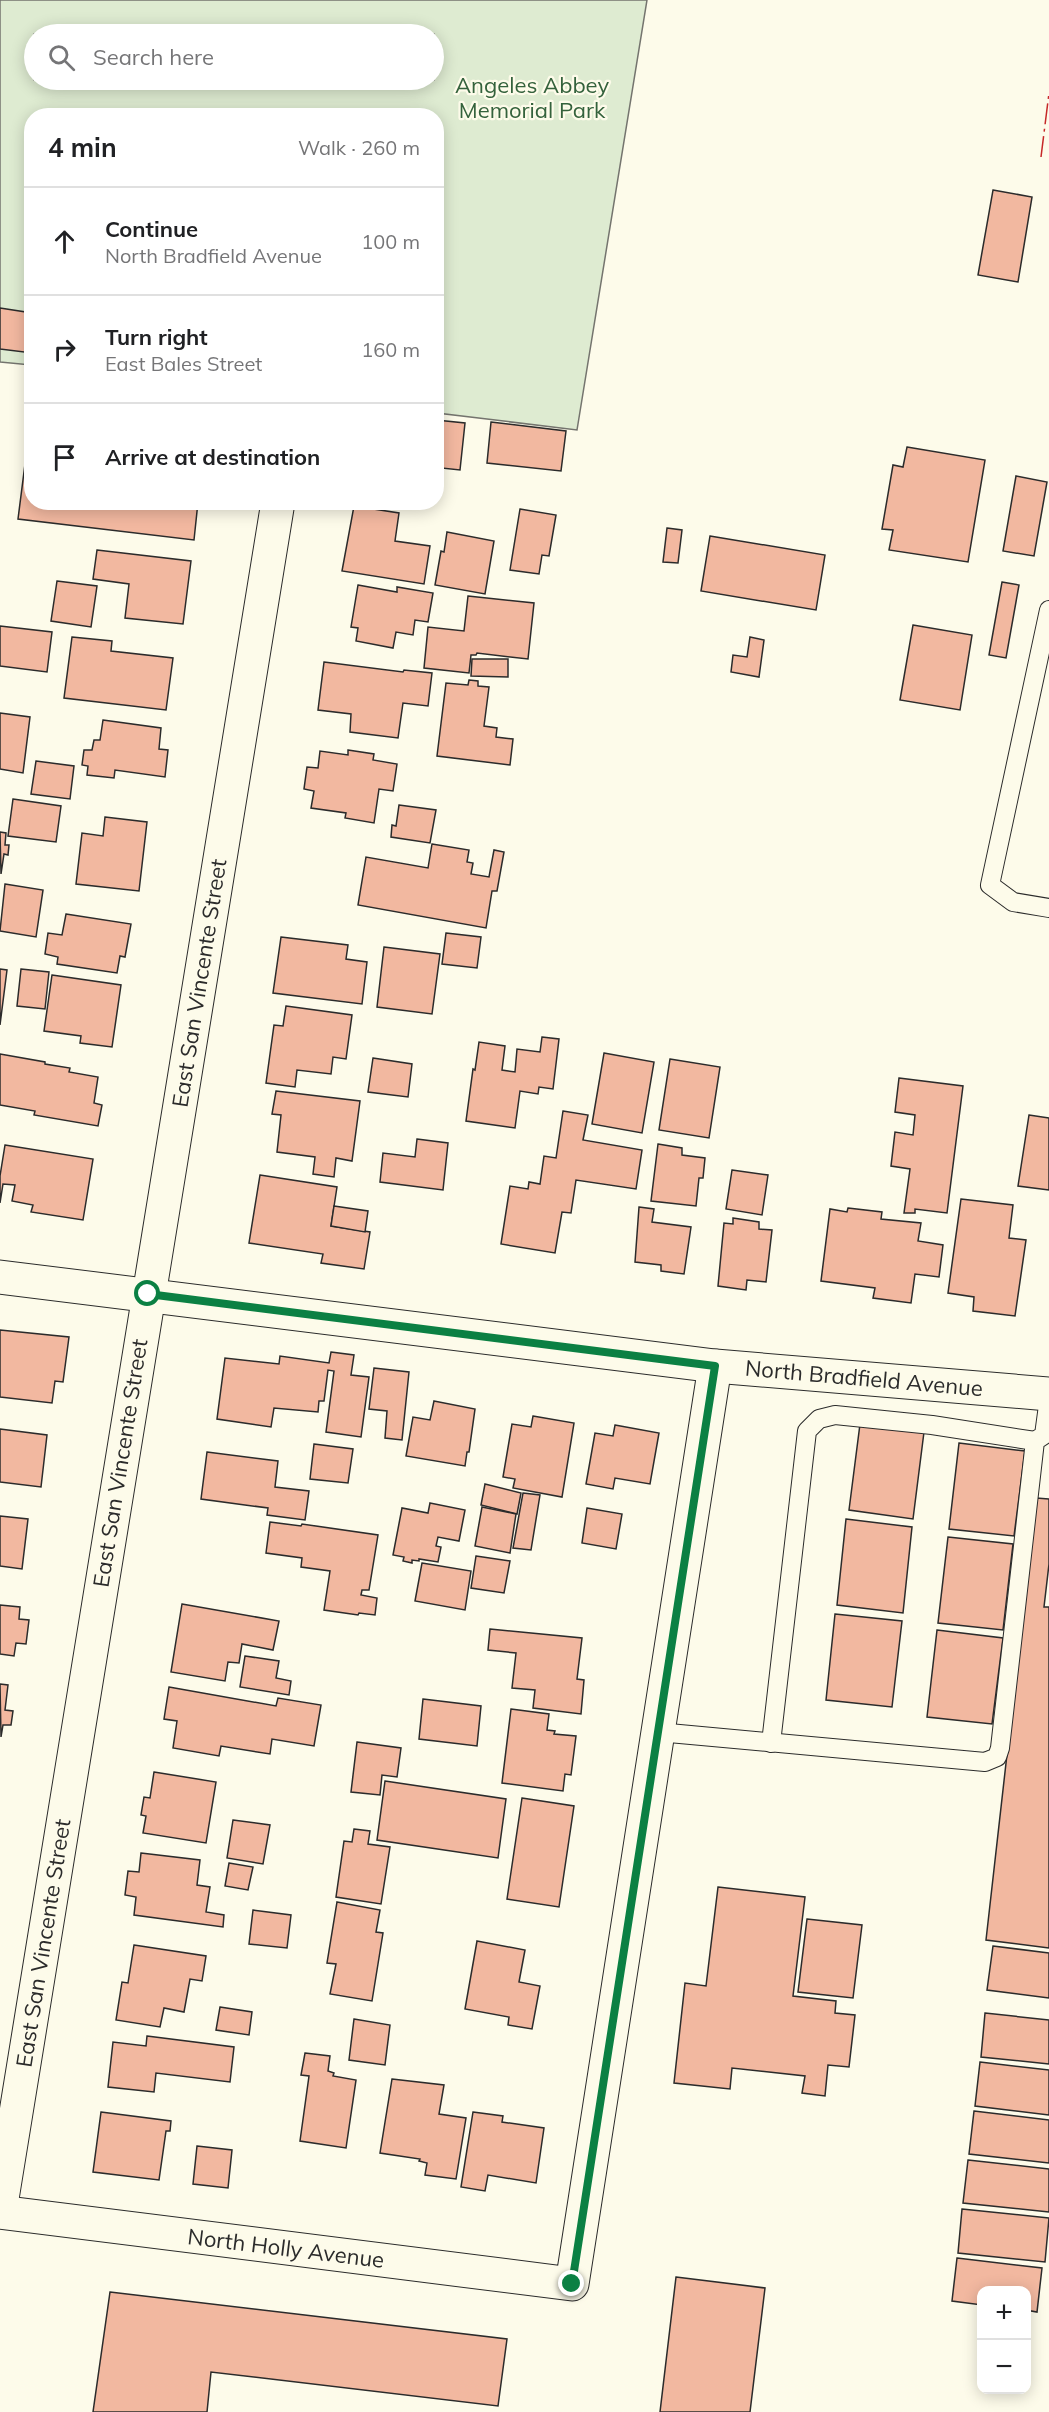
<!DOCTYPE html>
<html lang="en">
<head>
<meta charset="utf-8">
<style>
  body { margin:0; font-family:Mulish,sans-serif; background:#f6f6f6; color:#202124 }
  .controls { position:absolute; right:18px; bottom:18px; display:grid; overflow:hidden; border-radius:12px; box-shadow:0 3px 15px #0003 }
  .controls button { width:54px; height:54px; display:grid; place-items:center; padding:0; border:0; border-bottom:2px solid #e0e0e0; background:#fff; color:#202124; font:30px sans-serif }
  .stop { position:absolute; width:18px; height:18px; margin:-14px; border:4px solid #0b8043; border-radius:50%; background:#fff }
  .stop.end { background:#0b8043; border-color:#fff; box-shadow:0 2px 6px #0008 }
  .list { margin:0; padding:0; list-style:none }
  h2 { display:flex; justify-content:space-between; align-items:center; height:78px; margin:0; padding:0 24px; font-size:26px }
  h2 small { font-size:20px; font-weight:400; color:#757577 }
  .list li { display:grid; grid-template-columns:39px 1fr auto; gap:18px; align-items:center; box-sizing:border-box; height:108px; padding:0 24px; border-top:2px solid #e0e0e0 }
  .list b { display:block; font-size:22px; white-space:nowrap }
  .list p { margin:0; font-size:20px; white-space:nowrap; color:#757577 }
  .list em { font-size:20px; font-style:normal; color:#757577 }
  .icon { flex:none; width:33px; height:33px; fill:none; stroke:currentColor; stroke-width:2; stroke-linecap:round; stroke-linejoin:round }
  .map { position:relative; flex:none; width:1049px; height:2412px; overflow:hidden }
  .search { position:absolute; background:#fff; box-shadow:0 3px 15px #0003; left:24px; top:24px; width:420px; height:66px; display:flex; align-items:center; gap:15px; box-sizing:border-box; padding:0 21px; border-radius:33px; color:#757577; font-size:22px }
  .panel { position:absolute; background:#fff; box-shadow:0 3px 15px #0003; left:24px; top:108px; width:420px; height:402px; border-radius:24px }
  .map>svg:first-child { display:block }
  .green { fill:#deebd1; stroke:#74746e; stroke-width:1.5; fill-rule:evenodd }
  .building { fill:#f2b8a0; stroke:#2b2b2b; stroke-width:1.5 }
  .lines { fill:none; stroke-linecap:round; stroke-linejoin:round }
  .service-casing { stroke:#2b2b2b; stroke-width:20 }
  .minor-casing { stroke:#2b2b2b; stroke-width:35 }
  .service { stroke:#fdfbea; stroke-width:18 }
  .minor { stroke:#fdfbea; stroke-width:33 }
  .power { stroke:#c62828; stroke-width:1.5; stroke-dasharray:21 4.5 3 4.5; stroke-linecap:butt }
  .route { stroke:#0b8043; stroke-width:8 }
  .labels { text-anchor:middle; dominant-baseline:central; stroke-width:4.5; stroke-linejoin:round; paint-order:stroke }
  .park-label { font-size:22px; fill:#34623c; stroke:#fdfbea }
  .street-label { font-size:22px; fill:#2b2b2b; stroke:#fdfbea }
</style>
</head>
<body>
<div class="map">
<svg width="1049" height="2412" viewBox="0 0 1049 2412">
  <rect width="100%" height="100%" fill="#fdfbea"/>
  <!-- green -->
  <path class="green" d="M0,0H647L577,430L437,413L436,116H32L31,365L0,362ZM34,34H434V80H34Z"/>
  <!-- building -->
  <g class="building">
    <path d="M993,190L1032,197L1018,282L978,275Z"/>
    <path d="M0,308L32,313V353L0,349Z"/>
    <path d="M436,420L465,423L460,470L442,468L440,485L436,484Z"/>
    <path d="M491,422L566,431L561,471L487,463Z"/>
    <path d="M907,447L985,460L968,562L889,550L893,530L882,529L893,465L903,467Z"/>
    <path d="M25,464L32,465V502H198L194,540L18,519Z"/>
    <path d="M1016,476L1047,482L1034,556L1003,551Z"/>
    <path d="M354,506L399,513L395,541L430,546L424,584L342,571Z"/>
    <path d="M520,509L556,515L549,556L542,555L539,574L510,570Z"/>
    <path d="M667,528L682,530L678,563L663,562Z"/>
    <path d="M447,532L494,541L485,594L435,585L441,551L444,552Z"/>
    <path d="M710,536L825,555L816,610L701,591Z"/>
    <path d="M97,550L191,561L183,624L125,618L129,584L93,579Z"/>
    <path d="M57,581L97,586L91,627L51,621Z"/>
    <path d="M1002,582L1019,585L1006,658L989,655Z"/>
    <path d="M358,585L397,592V587L433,593L428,622L415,620L413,635L396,632L393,648L356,641L358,628L351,627Z"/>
    <path d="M468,596L534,603L528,659L477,653L476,655H471L469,673L424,668L428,627L464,631Z"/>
    <path d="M913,625L972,635L960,710L900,700Z"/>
    <path d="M0,626L52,632L47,672L0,666Z"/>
    <path d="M72,637L112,641L111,651L173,658L166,710L64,698Z"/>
    <path d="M750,637L764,640L759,677L731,672L733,655L747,657Z"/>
    <path d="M472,659H508V677L471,676Z"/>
    <path d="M324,662L403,672L404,670L432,673L428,706L403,703L398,738L350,732L351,714L318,710Z"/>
    <path d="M469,680L478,681V686L489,687L484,726L497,728L496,737L513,739L510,765L437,756L446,683L468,685Z"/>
    <path d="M0,713L30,717L23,773L0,769Z"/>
    <path d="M103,720L161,728L159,749L168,750L165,777L115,770L114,778L87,775L88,766L82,765L84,750H92L94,740H100Z"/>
    <path d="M348,750L374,754L373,760L397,764L393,791L379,789L374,823L345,818L346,813L311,808L314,791L304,789L307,767L318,768L320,751L348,755Z"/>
    <path d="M36,761L74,766L70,799L31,794Z"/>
    <path d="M13,799L61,806L56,842L8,836Z"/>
    <path d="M399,805L436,810L430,843L391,837L392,825L396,826Z"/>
    <path d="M105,817L147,822L139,891L76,884L82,833L103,836Z"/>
    <path d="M0,832L6,833L5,845H9L8,855L4,854L1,874Z"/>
    <path d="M432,844L469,850L467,862L473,863L471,874L489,877L494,850L504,852L497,891H492L486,928L358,905L366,857L428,868Z"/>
    <path d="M5,884L43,890L36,937L0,931Z"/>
    <path d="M66,914L131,924L125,957L120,956L117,973L57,964L58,957L45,954L48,933L62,935Z"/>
    <path d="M446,933L481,937L477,968L442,964Z"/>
    <path d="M281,937L348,945L346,959L367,962L362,1004L273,993Z"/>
    <path d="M384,947L440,954L432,1014L377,1007Z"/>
    <path d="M0,969L7,970L0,1025Z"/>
    <path d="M21,969L49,972L45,1009L17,1006Z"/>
    <path d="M52,975L121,985L112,1047L80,1043L81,1036L44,1031Z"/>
    <path d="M286,1006L352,1015L346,1059L333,1057L331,1074L297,1070L295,1087L266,1083L274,1025L283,1026Z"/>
    <path d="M542,1037L559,1039L553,1089L539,1087L538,1094L520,1091L515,1128L466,1121L473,1069L475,1070L479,1042L505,1046L502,1070L515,1072L517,1049L540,1052Z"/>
    <path d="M604,1053L654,1062L642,1133L592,1124Z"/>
    <path d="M0,1054L45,1062V1064L70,1068L69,1072L98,1077L94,1103L102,1105L98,1126L34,1115L35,1111L0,1105Z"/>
    <path d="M373,1058L412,1064L408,1097L368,1092Z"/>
    <path d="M670,1059L720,1067L709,1138L659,1130Z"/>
    <path d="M899,1078L963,1086L947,1213L915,1209V1213H904L910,1169L891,1166L895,1132L913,1135L915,1115L895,1112Z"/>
    <path d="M276,1091L360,1101L352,1161L336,1158L334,1177L313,1174L315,1157L277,1152L281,1115L272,1114Z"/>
    <path d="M563,1111L588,1115L583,1140L642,1150L636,1189L576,1180L571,1213L562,1212L555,1253L501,1244L510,1186L528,1189L529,1182L540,1184L544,1156L556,1158Z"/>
    <path d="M1029,1115L1049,1118V1190L1018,1186Z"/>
    <path d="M417,1139L448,1143L443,1190L380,1182L383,1153L415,1157Z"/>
    <path d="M658,1144L682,1148V1155L705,1158L703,1178H699L696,1206L651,1201Z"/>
    <path d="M5,1145L93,1159L83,1220L31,1212L33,1205L12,1201L15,1185L3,1184L0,1203V1176Z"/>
    <path d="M732,1170L768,1175L762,1215L726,1209Z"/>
    <path d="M260,1175L337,1187L331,1226L370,1232L364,1269L321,1263L323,1254L249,1243Z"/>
    <path d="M961,1199L1013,1205L1009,1238L1026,1240L1015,1316L973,1311L974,1297L948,1293Z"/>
    <path d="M334,1206L368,1211L365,1232L331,1226Z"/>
    <path d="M639,1207L654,1209L652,1222L691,1227L684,1274L661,1271V1265L635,1262Z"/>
    <path d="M848,1208L882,1212L881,1219L921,1223L918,1241L943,1245L939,1277L915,1274L911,1303L873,1298L875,1288L821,1281L830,1209L847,1212Z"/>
    <path d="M733,1218L759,1222V1229L772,1230L766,1282L747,1280L746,1290L718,1286L724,1223L733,1224Z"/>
    <path d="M0,1330L69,1337L63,1382L55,1381L52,1403L0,1397Z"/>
    <path d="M331,1352L354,1355L351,1375L369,1377L361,1437L326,1432L334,1371L328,1370L324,1401H319L318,1412L274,1408L271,1427L217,1419L225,1358L279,1364L280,1356L329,1363Z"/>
    <path d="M374,1368L409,1372L402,1440L385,1438L387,1411L369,1409Z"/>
    <path d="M434,1401L475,1409L469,1452H467L465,1466L406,1456L413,1417L430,1420Z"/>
    <path d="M533,1416L574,1423L562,1497L513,1488L515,1479L503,1477L512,1424L531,1427Z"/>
    <path d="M860,1424L924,1432L913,1519L849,1510Z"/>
    <path d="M615,1425L659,1433L650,1484L615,1478L613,1489L586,1484L595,1433L613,1436Z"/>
    <path d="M0,1429L47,1435L41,1487L0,1482Z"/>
    <path d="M959,1443L1025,1451L1014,1536L949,1529Z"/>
    <path d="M314,1444L353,1449L348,1483L310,1479Z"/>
    <path d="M207,1452L278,1461L275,1487L309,1491L305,1520L267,1515L268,1508L201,1499Z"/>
    <path d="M485,1484L521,1493L517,1514L481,1505Z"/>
    <path d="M523,1493L540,1495L531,1550L513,1548Z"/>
    <path d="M1036,1498L1049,1499V1564L1044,1607H1049V1948L986,1940Z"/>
    <path d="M430,1503L465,1510L459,1541L438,1537L436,1546L441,1547L438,1562L419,1559V1561L412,1560V1563L403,1561L404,1557L393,1555L402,1508L428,1513Z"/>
    <path d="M482,1507L516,1514L510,1553L475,1546Z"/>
    <path d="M587,1508L622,1514L616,1549L582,1543Z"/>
    <path d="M0,1516L28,1519L22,1569L0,1566Z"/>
    <path d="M846,1519L912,1527L903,1613L837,1605Z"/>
    <path d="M270,1522L301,1526L302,1524L378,1535L369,1590H362L361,1595L377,1598L375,1615L359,1613L358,1615L324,1610L330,1571L301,1567L302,1558L266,1553Z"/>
    <path d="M948,1537L1013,1544L1003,1630L938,1623Z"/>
    <path d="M476,1556L510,1561L504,1593L471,1588Z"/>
    <path d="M422,1563L471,1571L465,1610L415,1601Z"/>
    <path d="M182,1604L279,1621L273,1650L242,1644L239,1663L228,1662L225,1681L171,1672Z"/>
    <path d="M0,1605L20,1607L19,1619L29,1620L26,1644L16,1643L14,1656L0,1654Z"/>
    <path d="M835,1614L902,1621L892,1707L826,1700Z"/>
    <path d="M490,1629L582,1638L577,1679L584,1680L581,1714L533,1708L535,1690L512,1688L516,1653L488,1650Z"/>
    <path d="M937,1630L1003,1638L992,1724L927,1717Z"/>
    <path d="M245,1656L279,1661L276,1678L291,1681L289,1695L240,1687Z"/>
    <path d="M0,1684L8,1685L5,1710L13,1711L11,1725H3L1,1737Z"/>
    <path d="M169,1687L276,1706L278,1698L321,1705L314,1746L272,1739L270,1754L221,1746L219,1756L173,1748L177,1721L164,1719Z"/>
    <path d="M423,1699L481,1706L477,1746L419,1739Z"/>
    <path d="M511,1709L549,1714L547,1730L555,1731L554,1734L576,1736L571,1775L565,1774L563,1791L502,1783Z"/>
    <path d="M357,1742L401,1748L397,1777L382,1775L380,1795L351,1792Z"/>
    <path d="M154,1772L216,1782L206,1843L143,1833L146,1816L141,1815L144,1797L150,1798Z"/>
    <path d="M385,1781L506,1799L498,1858L377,1840Z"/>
    <path d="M522,1798L574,1806L559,1907L507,1899Z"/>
    <path d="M233,1820L270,1825L263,1864L227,1858Z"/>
    <path d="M354,1829L370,1831L368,1844L390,1847L381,1904L336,1897L344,1841L352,1842Z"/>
    <path d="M141,1853L200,1860L197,1885L210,1887L206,1912L224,1915L223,1927L134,1915L136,1897L125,1895L128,1871L139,1872Z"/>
    <path d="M229,1863L253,1867L248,1890L225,1886Z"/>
    <path d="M718,1887L805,1897L793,1996L836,2001L835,2013L855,2015L849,2067L828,2065L825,2096L802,2093L805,2076L732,2068L730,2089L674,2083L685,1983L706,1986Z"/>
    <path d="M337,1902L380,1910L376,1932L383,1933L372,2001L330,1994L336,1964L327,1963Z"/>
    <path d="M253,1910L291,1915L287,1948L249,1944Z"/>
    <path d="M807,1919L862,1925L853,1998L798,1992Z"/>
    <path d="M477,1941L525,1950L519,1982L540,1986L532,2029L508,2025L509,2017L465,2009Z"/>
    <path d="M134,1945L206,1956L202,1981L190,1979L184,2012L164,2008L160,2027L116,2020L122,1982L128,1983Z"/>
    <path d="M993,1946L1049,1953V1998L987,1990Z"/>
    <path d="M220,2007L252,2012L249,2035L216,2030Z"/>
    <path d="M985,2013L1049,2020V2064L981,2057Z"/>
    <path d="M354,2019L390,2025L385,2065L349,2060Z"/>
    <path d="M147,2036L234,2047L230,2082L156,2073L154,2092L108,2087L113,2042L146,2046Z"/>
    <path d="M305,2053L330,2056L328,2071L334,2073L333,2076L356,2080L346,2148L300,2141L309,2076L301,2075Z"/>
    <path d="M980,2062L1049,2070V2115L975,2106Z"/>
    <path d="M392,2079L444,2085L439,2114L466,2118L456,2179L425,2175L427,2163L419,2161L420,2159L380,2153Z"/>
    <path d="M974,2111L1049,2120V2163L969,2154Z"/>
    <path d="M101,2112L171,2121L170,2131H166L159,2180L93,2172Z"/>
    <path d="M473,2112L503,2116L502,2122L544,2128L536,2183L488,2175L485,2191L461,2187Z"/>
    <path d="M197,2146L232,2150L228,2188L193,2184Z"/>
    <path d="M968,2160L1049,2169V2212L963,2203Z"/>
    <path d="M962,2209L1049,2218L1045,2262L958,2253Z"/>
    <path d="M957,2258L1042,2268L1037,2312L1026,2310V2290H982V2305L952,2301Z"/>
    <path d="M676,2277L765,2288L750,2412H660Z"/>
    <path d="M110,2292L507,2339L498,2406L211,2372L207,2412H93Z"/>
  </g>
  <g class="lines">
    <!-- service casing -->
    <g class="service-casing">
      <g id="service">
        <path d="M1049,610L990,885L1013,902L1049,908"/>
        <path d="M658,1732L985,1762L997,1757L1000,1748L1035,1441L1044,1435L1049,1398"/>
        <path d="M771,1743L807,1431L819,1419L835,1415L932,1425L1035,1441"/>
      </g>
    </g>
    <!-- minor casing -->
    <g class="minor-casing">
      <g id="minor">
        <path d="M0,1277L715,1366L1049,1394"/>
        <path d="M0,2211L278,502"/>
        <path d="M0,2212L572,2284L715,1366"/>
      </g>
    </g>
    <!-- service -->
    <use href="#service" class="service"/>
    <!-- minor -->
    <use href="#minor" class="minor"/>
    <!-- power -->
    <path class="power" d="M1041,157L1049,93"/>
  </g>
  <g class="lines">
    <!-- route -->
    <path class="route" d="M148,1294L715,1366L572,2284"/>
  </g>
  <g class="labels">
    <!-- park labels -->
    <g class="park-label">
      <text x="532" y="85">Angeles Abbey<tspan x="532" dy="25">Memorial Park</tspan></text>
    </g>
    <!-- street labels -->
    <g class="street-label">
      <text transform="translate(199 983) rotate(-81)">East San Vincente Street</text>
      <text transform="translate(864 1378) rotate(5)">North Bradfield Avenue</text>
      <text transform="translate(120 1463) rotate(-81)">East San Vincente Street</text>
      <text transform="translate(43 1943) rotate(-81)">East San Vincente Street</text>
      <text transform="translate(286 2248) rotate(7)">North Holly Avenue</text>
    </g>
  </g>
</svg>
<div class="controls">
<button>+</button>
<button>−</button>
</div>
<div class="stop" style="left:148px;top:1294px"></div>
<div class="stop end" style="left:572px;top:2284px"></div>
<div class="search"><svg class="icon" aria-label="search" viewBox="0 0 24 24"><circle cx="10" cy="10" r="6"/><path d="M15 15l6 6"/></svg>Search here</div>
<section class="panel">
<h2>4 min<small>Walk · 260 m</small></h2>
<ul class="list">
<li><svg class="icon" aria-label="ahead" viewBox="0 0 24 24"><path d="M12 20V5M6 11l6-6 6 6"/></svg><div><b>Continue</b><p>North Bradfield Avenue</p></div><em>100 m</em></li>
<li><svg class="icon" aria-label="right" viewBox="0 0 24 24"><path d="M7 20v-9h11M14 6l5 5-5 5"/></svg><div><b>Turn right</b><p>East Bales Street</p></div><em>160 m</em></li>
<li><svg class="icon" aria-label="arrive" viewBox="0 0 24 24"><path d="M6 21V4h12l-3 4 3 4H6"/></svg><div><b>Arrive at destination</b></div></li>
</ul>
</section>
</div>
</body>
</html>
